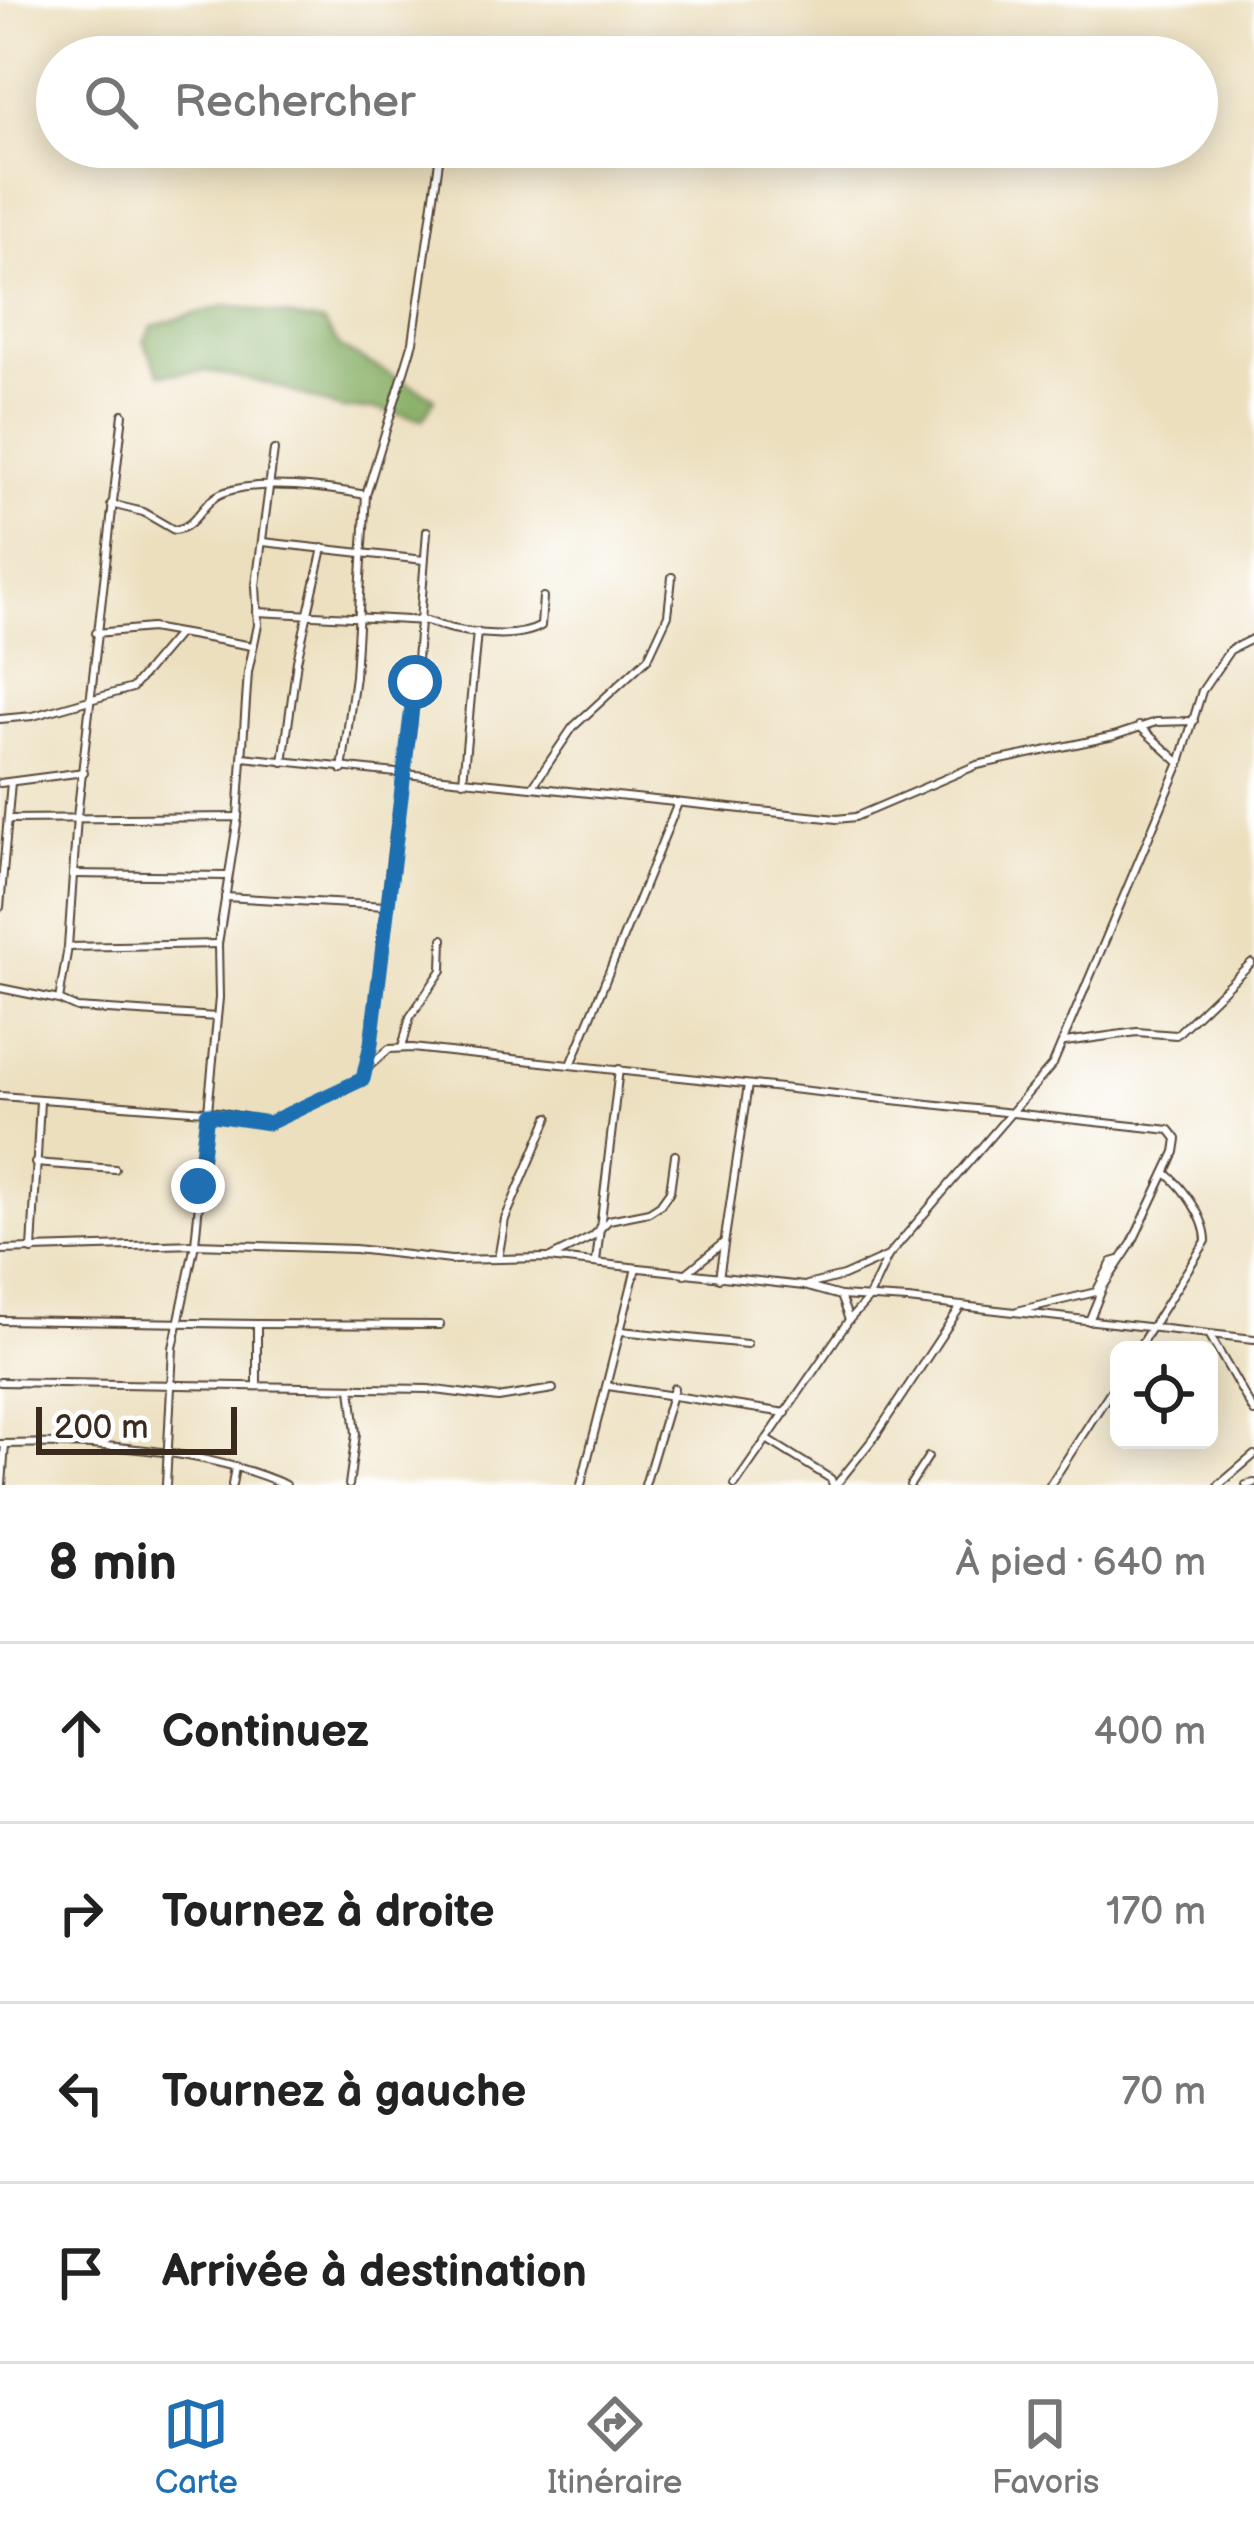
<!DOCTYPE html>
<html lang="fr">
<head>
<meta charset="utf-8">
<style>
  body { margin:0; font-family:"Balsamiq Sans",sans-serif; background:#f6f6f6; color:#222 }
  .controls { position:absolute; right:36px; bottom:36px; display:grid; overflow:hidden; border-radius:18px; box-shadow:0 6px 30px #0003 }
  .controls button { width:108px; height:108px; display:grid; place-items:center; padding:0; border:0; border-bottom:3px solid #e0e0e0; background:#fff; color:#222; font:60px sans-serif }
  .scale { position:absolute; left:36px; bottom:30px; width:201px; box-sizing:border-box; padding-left:12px; border:6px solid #3b2a1e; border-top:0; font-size:33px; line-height:42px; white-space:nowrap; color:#3b2a1e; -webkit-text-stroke:9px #fff; paint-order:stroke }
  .stop { position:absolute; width:36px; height:36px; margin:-27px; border:9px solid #1f6fb2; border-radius:50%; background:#fff }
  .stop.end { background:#1f6fb2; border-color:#fff; box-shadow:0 3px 12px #0008 }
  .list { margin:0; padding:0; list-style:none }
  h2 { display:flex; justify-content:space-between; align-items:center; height:156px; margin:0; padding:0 48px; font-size:51px }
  h2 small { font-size:39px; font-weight:400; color:#767676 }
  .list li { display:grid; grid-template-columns:78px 1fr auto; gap:36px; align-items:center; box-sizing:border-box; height:180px; padding:0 48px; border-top:3px solid #e0e0e0 }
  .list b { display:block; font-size:45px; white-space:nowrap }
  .list em { font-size:39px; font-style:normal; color:#767676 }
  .icon { flex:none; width:66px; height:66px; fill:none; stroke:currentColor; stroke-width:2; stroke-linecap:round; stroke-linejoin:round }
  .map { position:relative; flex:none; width:1254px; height:1485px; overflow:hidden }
  .search { position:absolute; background:#fff; box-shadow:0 6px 30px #0003; left:36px; right:36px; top:36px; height:132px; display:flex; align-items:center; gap:30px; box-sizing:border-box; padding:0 42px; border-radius:66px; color:#767676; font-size:45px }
  .sheet { height:876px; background:#fff }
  nav { display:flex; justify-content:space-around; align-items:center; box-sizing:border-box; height:168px; border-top:3px solid #e0e0e0; background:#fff; font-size:33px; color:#767676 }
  nav a { display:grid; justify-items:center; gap:6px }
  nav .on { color:#1f6fb2 }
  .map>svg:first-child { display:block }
  .forest { fill:#86ae65; stroke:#606c42; stroke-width:3 }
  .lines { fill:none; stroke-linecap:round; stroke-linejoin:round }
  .minor-casing { stroke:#564536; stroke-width:10 }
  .minor { stroke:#fff; stroke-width:6 }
  .route { stroke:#1f6fb2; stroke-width:15 }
</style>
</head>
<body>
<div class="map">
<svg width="1254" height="1485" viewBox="0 0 1254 1485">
  <rect width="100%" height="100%" fill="#fff"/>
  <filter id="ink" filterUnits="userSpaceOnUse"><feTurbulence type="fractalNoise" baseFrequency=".00833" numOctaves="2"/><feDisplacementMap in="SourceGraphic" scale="24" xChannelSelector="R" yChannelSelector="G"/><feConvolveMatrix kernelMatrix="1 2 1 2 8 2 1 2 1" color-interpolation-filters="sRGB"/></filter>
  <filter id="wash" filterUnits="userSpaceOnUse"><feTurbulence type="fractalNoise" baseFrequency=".004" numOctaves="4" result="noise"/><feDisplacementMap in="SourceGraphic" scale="48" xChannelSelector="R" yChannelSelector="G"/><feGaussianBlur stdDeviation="2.7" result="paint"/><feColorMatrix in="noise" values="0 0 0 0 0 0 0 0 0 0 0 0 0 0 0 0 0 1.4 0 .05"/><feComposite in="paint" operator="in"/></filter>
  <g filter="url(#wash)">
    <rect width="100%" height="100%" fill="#ecdfbe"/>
    <!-- forest -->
    <path class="forest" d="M228,305L324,323L341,348L435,398L423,419L376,409H342L270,384L208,371L160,374L144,342L152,326Z"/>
  </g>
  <g filter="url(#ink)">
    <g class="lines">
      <!-- minor casing -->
      <g class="minor-casing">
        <g id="minor">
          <path d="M457,57L459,46"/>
          <path d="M123,414L77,817L68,947L59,1000L77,1008L217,1017"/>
          <path d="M111,504L143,512L174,530C198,528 201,500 225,492C261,479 328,488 366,495"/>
          <path d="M263,542L424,560"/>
          <path d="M257,612L427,621C454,632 514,642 541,626L543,597"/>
          <path d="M96,633L151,628L252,646"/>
          <path d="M0,719L33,716L132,688L177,635"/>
          <path d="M1139,726L1180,763"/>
          <path d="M243,757L837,819L855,817L977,765L1114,736L1156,722L1194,721"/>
          <path d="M283,762L297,661L323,548"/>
          <path d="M342,770L355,676L366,495L413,342L441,147"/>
          <path d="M463,781L477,632"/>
          <path d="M0,783L84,772"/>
          <path d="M533,786L573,727L648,658L668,615L672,577"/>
          <path d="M238,817L248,672L258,625L256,585L274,450"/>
          <path d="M8,819L238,817L218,944L219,998L195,1244L173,1348L166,1485"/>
          <path d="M73,874L228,876"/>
          <path d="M225,897L387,906"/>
          <path d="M0,907L11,782"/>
          <path d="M68,947L218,944"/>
          <path d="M0,988L59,1000"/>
          <path d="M1065,1042L1137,1032L1176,1035L1251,963"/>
          <path d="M402,1048L410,1017L442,970L443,939"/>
          <path d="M571,1065L678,803"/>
          <path d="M366,1069L389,1049L412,1048L1170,1130L1177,1139L1175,1152L1132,1243L1103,1287L1089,1321"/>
          <path d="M0,1096L219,1112L269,1123L363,1079L371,1044L394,836L412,725L427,531"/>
          <path d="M35,1163L115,1169"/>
          <path d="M0,1250L195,1244L355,1249L451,1260L548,1258L804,1286L840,1296L908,1300L1254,1339"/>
          <path d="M32,1250L40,1101"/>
          <path d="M552,1257L592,1237L609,1220L649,1212L660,1205L670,1191L675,1155"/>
          <path d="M498,1259L505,1219L549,1117"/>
          <path d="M596,1262L619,1069"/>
          <path d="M685,1274L723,1243"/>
          <path d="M719,1278L748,1085"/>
          <path d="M807,1285L843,1276L888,1256L1053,1064L1180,763L1202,691L1230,650L1254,638"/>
          <path d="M840,1296L849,1320"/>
          <path d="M1017,1311L1096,1292L1112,1262L1119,1260"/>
          <path d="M0,1320L257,1324V1386"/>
          <path d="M257,1324L440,1325"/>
          <path d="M621,1331L747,1344"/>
          <path d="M1209,1334L1254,1412"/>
          <path d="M1137,1350L1206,1241C1206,1218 1183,1187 1166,1173"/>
          <path d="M0,1382L428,1389L498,1398L553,1389"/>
          <path d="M608,1386L786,1413"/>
          <path d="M768,1440L831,1479L833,1485"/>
          <path d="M0,1444C88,1441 206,1449 286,1485"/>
          <path d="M2,1485L5,1444"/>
          <path d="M232,1485L235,1467"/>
          <path d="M349,1485L356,1434L351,1388"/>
          <path d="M581,1485L636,1268"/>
          <path d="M645,1485L674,1388"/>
          <path d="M735,1485L849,1320L868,1299L888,1256"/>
          <path d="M836,1485L876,1435L961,1306"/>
          <path d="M910,1485L928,1457"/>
          <path d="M1050,1485L1119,1378"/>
          <path d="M1219,1485L1254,1455"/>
          <path d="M1246,1485L1254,1483"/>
        </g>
      </g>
      <!-- minor -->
      <use href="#minor" class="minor"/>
    </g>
  </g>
  <g class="lines" filter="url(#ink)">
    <!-- route -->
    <path class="route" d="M198,1186L207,1114L269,1123L363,1079L371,1044L415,682"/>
  </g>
</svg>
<div class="controls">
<button><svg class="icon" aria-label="locate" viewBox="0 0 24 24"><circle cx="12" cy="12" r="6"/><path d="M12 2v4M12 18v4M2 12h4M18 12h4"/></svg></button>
</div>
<div class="scale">200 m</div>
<div class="stop" style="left:415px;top:682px"></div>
<div class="stop end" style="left:198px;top:1186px"></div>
<div class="search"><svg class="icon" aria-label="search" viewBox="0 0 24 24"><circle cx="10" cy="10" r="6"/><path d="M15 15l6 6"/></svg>Rechercher</div>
</div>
<section class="sheet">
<h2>8 min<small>À pied · 640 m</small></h2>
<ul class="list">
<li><svg class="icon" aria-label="ahead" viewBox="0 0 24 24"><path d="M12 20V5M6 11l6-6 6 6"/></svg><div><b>Continuez</b></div><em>400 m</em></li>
<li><svg class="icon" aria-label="right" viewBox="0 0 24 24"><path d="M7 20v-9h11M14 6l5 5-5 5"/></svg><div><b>Tournez à droite</b></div><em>170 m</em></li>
<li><svg class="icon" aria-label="left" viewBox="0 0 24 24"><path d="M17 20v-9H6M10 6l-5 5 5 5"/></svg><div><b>Tournez à gauche</b></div><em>70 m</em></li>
<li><svg class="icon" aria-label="arrive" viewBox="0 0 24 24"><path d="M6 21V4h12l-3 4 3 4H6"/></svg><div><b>Arrivée à destination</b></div></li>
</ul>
</section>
<nav>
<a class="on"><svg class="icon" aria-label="map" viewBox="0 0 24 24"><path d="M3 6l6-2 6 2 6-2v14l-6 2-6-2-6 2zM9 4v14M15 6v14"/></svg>Carte</a>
<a><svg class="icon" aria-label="directions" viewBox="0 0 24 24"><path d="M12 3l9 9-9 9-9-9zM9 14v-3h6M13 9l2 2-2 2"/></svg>Itinéraire</a>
<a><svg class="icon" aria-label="saved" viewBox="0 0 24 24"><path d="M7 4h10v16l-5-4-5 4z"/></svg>Favoris</a>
</nav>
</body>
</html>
